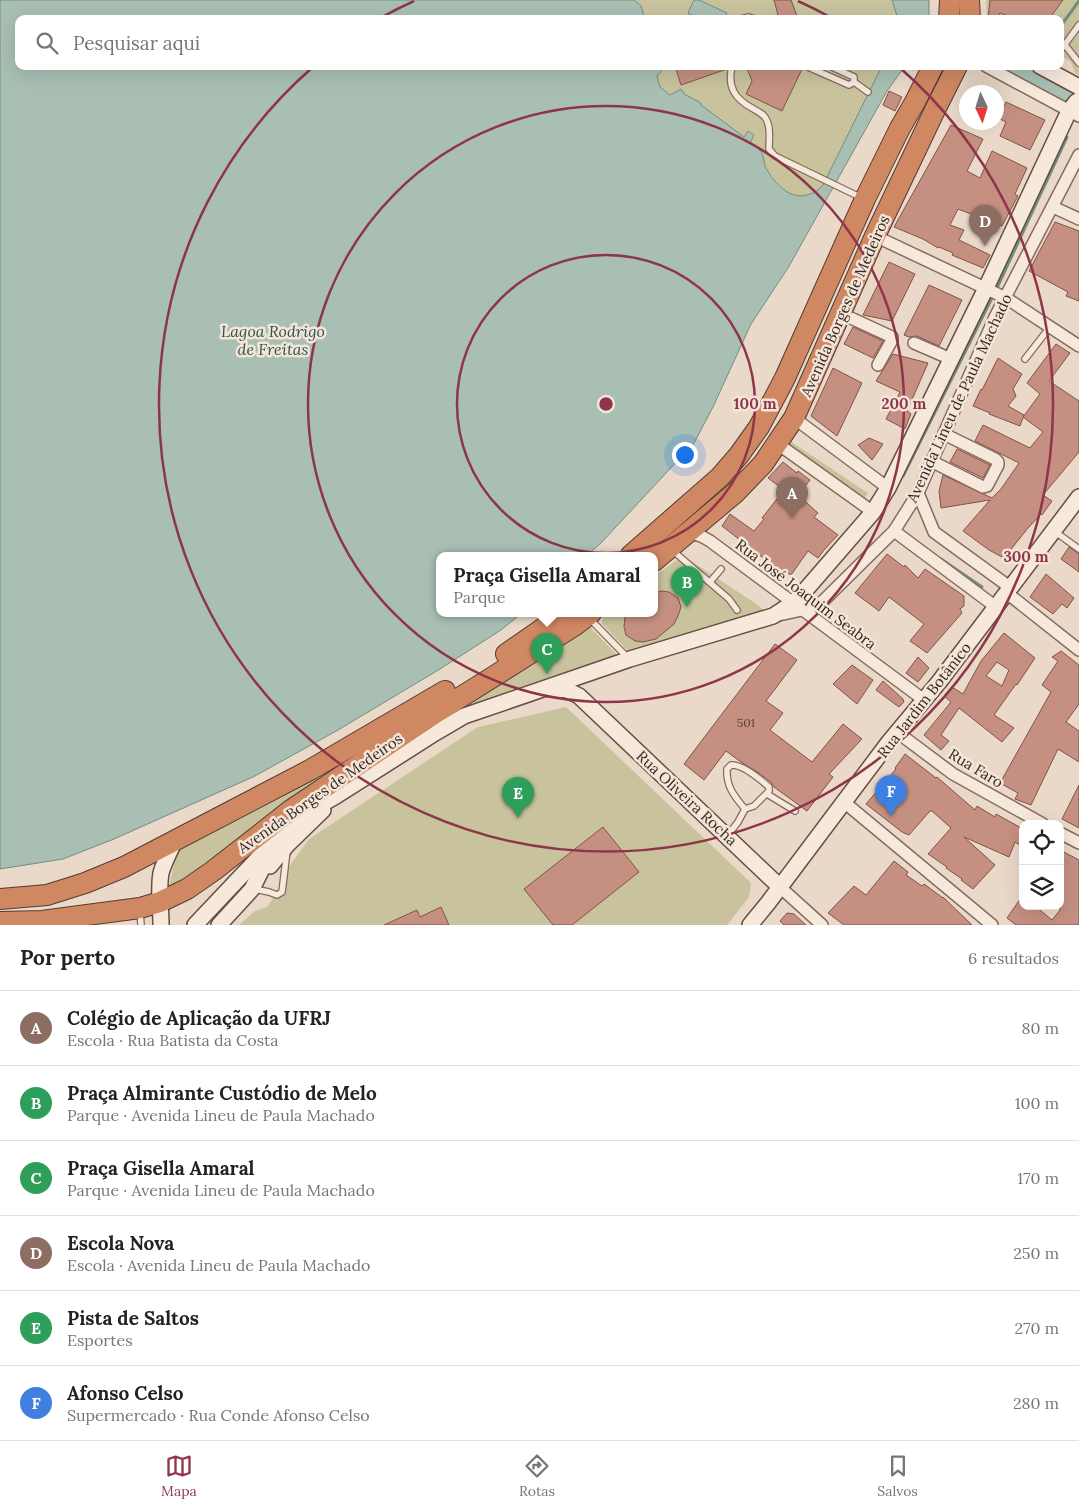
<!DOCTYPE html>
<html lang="pt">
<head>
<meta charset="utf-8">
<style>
  body { margin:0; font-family:Lora,serif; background:#f2f2f2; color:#222 }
  .controls { position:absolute; right:15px; bottom:15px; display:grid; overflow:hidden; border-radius:10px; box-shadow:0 5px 20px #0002 }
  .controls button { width:45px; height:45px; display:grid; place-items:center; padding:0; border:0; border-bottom:1px solid #e0e0e0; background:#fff; color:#222; font:25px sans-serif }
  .compass { position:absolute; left:959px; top:85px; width:45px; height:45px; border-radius:50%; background:#fff; box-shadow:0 5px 20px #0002; rotate:176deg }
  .you { position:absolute; left:684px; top:454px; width:18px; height:18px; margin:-12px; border:4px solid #fff; border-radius:50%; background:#1a73e8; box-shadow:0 0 0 8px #1a73e833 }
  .badge { display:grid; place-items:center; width:32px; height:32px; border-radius:50%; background:#8e3549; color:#fff; font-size:16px; font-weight:700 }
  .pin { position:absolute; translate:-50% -41px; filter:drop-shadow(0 1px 2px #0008) }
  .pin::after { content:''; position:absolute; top:26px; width:18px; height:15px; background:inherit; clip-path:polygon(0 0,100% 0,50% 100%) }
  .popup { position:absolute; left:436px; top:552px; width:222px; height:65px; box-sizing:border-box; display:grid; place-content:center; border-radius:10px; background:#fff; filter:drop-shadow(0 1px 4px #0005); font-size:16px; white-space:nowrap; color:#767676 }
  .popup b { font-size:19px; color:#222 }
  .popup::after { content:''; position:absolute; left:50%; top:100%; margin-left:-10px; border:10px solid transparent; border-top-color:#fff }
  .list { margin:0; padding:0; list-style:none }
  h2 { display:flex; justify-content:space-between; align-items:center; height:65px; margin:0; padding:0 20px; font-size:21px }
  h2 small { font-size:16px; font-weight:400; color:#767676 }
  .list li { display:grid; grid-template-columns:32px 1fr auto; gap:15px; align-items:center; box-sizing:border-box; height:75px; padding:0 20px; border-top:1px solid #e0e0e0 }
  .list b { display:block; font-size:19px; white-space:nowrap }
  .list p { margin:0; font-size:16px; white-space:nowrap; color:#767676 }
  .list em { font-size:16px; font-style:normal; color:#767676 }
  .icon { flex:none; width:28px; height:28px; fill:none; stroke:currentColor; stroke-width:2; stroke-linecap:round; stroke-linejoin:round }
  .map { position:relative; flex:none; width:1079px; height:925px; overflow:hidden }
  .search { position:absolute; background:#fff; box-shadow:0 5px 20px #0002; left:15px; right:15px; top:15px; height:55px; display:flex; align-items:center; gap:12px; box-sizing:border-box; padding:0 18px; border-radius:10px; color:#767676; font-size:19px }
  .sheet { height:515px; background:#fff }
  nav { display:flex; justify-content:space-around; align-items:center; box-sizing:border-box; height:70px; border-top:1px solid #e0e0e0; background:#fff; font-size:14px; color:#767676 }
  nav a { display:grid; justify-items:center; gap:2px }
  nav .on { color:#8e3549 }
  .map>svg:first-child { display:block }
  .green { fill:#c8c39d }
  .water { fill:#a9bfb4; stroke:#708d80 }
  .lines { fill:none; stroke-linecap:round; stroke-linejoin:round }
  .stream { stroke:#708d80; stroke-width:3 }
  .river { stroke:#a9bfb4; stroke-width:18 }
  .building { fill:#c59082; stroke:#825247; fill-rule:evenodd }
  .lane-casing { stroke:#856b5f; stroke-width:8 }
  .street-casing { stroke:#856b5f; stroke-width:14 }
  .secondary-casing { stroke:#674d42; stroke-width:18 }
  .highway-casing { stroke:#533b33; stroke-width:22 }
  .lane { stroke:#f6e8db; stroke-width:5.5 }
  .street { stroke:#f6e8db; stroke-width:11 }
  .secondary { stroke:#f6e8db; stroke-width:15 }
  .highway { stroke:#d08863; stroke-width:20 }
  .ring { fill:none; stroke:#8e3549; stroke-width:2.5 }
  .labels { text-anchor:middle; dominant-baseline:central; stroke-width:5; stroke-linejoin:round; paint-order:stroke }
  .number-label { font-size:12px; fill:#5a4139 }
  .street-label { font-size:15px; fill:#372721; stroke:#f3e5d8 }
  .water-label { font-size:16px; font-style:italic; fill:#32554b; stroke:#f3e5d8 }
  .centre { fill:#8e3549; stroke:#f3e5d8; stroke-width:2.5 }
  .ring-label { font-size:15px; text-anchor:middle; font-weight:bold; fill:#8e3549; stroke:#f3e5d8; stroke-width:5; stroke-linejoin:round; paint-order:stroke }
</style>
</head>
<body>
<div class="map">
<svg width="1079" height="925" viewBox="0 0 1079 925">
  <rect width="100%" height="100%" fill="#ead9c9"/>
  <!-- green -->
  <g class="green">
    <path d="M634,0H892L898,19H645L641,6Z"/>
    <path d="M986,0H1079V75L1075,73L1071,62L1060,55V19H987Z"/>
    <path d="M666,66H882L823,186C819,189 815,193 810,195C791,202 774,183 766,168C764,164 764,158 762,153C760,149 753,145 750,143L753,134L748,131L744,138L701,105V103L684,94L681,89L670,95L660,87L657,76Z"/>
    <path d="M790,441L868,493L861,503L784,448Z"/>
    <path d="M683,558L688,559L758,605L763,610L761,615L631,654L602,624L603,615L606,613H654L655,576L678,559Z"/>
    <path d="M589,626L618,656L474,705L473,701L476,698L534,665Z"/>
    <path d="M566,707L751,883L749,897L727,925H239L255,911L267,907L278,890L291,864L309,839L478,727Z"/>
    <path d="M335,765L195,871L169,887L176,856L186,841Z"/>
  </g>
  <!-- water -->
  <g class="water">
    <path d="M0,0H634L641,6L645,19H19V66H666L657,76L660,87L670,95L681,89L684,94L701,103V105L744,137L748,131L754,135L750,143C753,145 760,149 762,153C764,158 764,164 766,168C774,183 791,202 810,194C815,193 819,189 823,185L882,66H905L887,91L788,268L751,324L713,407L694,443L601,543L587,555H440V613H522L501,630L440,669L338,730L255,776L114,839L63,859L0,869Z"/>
    <path d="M694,0H699L727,13L724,19H699L688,13Z"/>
    <path d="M892,0H929V19H898Z"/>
  </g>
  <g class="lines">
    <!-- stream -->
    <g class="stream">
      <path d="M1060,27L1079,1"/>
      <path d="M996,290L1067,137"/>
      <path d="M903,476L993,296"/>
      <path d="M941,559L982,587"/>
    </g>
    <!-- river -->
    <path class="river" d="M1016,66L1068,94"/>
  </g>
  <!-- building -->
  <g class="building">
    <path d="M774,0H791L798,19H779Z"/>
    <path d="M990,0H1063L1049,19H1015L1000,13L997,19H988Z"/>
    <path d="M675,66H727V69L681,85Z"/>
    <path d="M746,66H795L802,69L782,111L746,94L752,81Z"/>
    <path d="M889,91L902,97L895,111L883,105Z"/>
    <path d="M1006,102L1045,120L1030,150L1000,136L1006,122L998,118Z"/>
    <path d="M951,125L983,139L967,171L980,178L992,151L1027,168L1015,194L1018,196L1002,226L958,209L950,225L964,230L959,240L990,255L983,268L952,255L953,253L939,247L938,248L923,239L894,227Z"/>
    <path d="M1055,222L1079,231V301L1066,296L1068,292L1029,271Z"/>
    <path d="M889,262L915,274L892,321L863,315Z"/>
    <path d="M929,285L962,300L939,346L917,336L909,337L904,335Z"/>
    <path d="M853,327L883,341L873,358L844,344Z"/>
    <path d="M1056,344L1070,353L1049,381L1079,401V452L1043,495L1052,501L1042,515L1041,514L1028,528L1004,558L989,550L963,531L990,500L941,508L939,491L943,475L992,498L1001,489L1019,463L975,441L983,425L1030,448L1043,432L1023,417L1040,394L1027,383Z"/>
    <path d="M893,354L928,363L907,411L911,414L905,429L886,419L900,392L876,381Z"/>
    <path d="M998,358L1022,374L1013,389L1016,396L1008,406L1024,415L1020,426L989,414L990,413L973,406L981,389L982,390Z"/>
    <path d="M833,368L862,383L837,436L811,416Z"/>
    <path d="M869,438L883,444L872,460L858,445Z"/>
    <path d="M957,449L990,465L983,478L950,462Z"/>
    <path d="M783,462L797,473L798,471L810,480L798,495L818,513L814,517L838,535L824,550L818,558L808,551L791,575L786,572L784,574L722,526L730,514L754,531L764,519L762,518L784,490L768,478Z"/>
    <path d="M1069,547L1079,554V572L1061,559Z"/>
    <path d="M887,554L904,567L905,565L918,578L925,569L964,596V606L960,609L962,613L927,653L910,641L924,624L889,597L879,611L855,593Z"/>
    <path d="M1046,574L1074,598L1067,608L1062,604L1053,614L1030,597Z"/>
    <path d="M662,591L669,592L678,598L681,607L678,616L674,624L656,639L643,642L635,641L626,635L624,627L625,617L628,613H654V593Z"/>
    <path d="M1004,633L1035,658L1017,685L1016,684L994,715L1014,728L1002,742L959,708L941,735L949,741L941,750L924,735L951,702L944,696L952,687L963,694L981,661ZM997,662L1009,670L1002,686L986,676Z"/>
    <path d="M775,644L797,660L766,701L783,713L770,730L812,762L843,724L862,739L829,774L833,777L807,811L774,787L772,783L759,773L741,762L726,751L704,780L684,764Z"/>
    <path d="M1061,651L1079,665V704L1066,722L1079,731V762L1058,749L1031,805L1015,799L1018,793L1000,783L1051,692L1042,685L1058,661L1052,657Z"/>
    <path d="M918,657L929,668L918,682L906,673Z"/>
    <path d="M852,665L873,680L857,704L833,684Z"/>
    <path d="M883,681L903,699L904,702L899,707L876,690Z"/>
    <path d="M905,754L936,778L937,777L975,810L977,806L995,817L996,814L1023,829V847L1015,842L1009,857L964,837L995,865L973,889L961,880L962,879L946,868L947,867L928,854L951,828L932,811H930L909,835L902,832L866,804L896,769L895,768Z"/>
    <path d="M1079,785V828L1062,819Z"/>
    <path d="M603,827L639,872L572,925H553L524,889Z"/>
    <path d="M1060,850L1079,860V925H1016L1007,918L1023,895V906H1035L1052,920L1060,910Z"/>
    <path d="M894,861L908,872L906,875L922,886L924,884L943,898V897L972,925H844L828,913L854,886L866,895Z"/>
    <path d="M441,907L449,925H384L417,910L420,917Z"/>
    <path d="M787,913L794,914L806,925H784L780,921Z"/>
  </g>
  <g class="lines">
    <!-- lane casing -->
    <g class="lane-casing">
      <g id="lane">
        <path d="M741,19L749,17L755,19"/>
        <path d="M1065,45L1079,63"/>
        <path d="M1060,51L1079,25"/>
        <path d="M732,66C727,87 735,99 752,108C758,112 765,114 767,121C771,129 769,140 769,149L775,156L862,198"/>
        <path d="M806,66L849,85L854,82V77L830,66"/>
        <path d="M854,82L868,92"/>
        <path d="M1025,359L1050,327"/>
        <path d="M1054,531L1079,549"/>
        <path d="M672,550L729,599L737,610"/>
        <path d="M710,582L721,569"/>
        <path d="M590,619L627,657"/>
        <path d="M767,794L795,811"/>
        <path d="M728,835L738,822L745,809L754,806L769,791V787C760,779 742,764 731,765L727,769C726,786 734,796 745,809"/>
        <path d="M254,889L269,892L277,895L282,892L287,851"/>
        <path d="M140,912L141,925"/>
      </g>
    </g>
    <!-- street casing -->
    <g class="street-casing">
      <g id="street">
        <path d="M986,66L1079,116"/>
        <path d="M1053,207L1079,219"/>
        <path d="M875,236L1006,298L1079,346"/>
        <path d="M840,313L892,337V340L878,365"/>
        <path d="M914,343L951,359"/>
        <path d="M794,418L888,488"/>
        <path d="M778,444L873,512"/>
        <path d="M931,461L983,487L987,486L998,465V462L995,459L944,434"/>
        <path d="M918,493L934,532L1011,588"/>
        <path d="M894,531L996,607"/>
        <path d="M685,532L701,536L710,541L924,700"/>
        <path d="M1007,593L1079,650"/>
        <path d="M779,615L802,610L820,604L894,531L918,493L995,317L1079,155"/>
        <path d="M897,732L953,774L1043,824"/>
        <path d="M844,802L992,925"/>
        <path d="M1060,833L1079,843"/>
        <path d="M780,887L822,925"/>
      </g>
    </g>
    <!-- secondary casing -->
    <g class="secondary-casing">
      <g id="secondary">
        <path d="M1040,66L1079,87"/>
        <path d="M550,689L567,690L579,696L780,887"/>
        <path d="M270,866L287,845L323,810"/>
        <path d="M161,925C161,908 158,890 161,873C164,862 170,851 175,840"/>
        <path d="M195,925L278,837L303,815L336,796L435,733L464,716L630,659L773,616L793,603L803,593L873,512L888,488L986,288L1069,111L1076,102L1079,100"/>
        <path d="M219,925L252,889L272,849"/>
        <path d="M750,925L768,903L889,742L939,682L1079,497"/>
      </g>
    </g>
    <!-- highway casing -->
    <g class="highway-casing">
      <g id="highway">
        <path d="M969,0L970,19"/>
        <path d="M949,19L950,0"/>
        <path d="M631,555L720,477L739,455L759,427L785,378L865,199L900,128L915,102L933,66"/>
        <path d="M654,561L735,493L763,464L794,418L875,236L934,112L957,66"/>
        <path d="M506,654L565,613"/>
        <path d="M0,899L47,895L85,883L124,867L310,770L445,691"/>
        <path d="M0,922L42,921L140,908L160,902L187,889L213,871L291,810L437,712L574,626L591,613"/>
      </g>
    </g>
    <!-- lane -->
    <use href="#lane" class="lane"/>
    <!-- street -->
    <use href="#street" class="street"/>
    <!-- secondary -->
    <use href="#secondary" class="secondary"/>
    <!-- highway -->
    <use href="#highway" class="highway"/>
  </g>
  <!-- distance rings -->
  <g class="ring">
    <circle cx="606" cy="404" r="149"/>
    <circle cx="606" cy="404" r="298"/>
    <path d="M382 17A447 447 0 0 1 414 1M798 1A447 447 0 0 1 830 17M899 67A447 447 0 1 1 313 67"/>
  </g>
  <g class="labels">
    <!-- number labels -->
    <g class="number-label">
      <text x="746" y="722">501</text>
    </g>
    <!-- street labels -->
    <g class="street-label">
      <text transform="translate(845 306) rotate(-66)">Avenida Borges de Medeiros</text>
      <text transform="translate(959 398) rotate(-65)">Avenida Lineu de Paula Machado</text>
      <text transform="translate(806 594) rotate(37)">Rua José Joaquim Seabra</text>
      <text transform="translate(924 700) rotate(-52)">Rua Jardim Botânico</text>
      <text transform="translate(976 768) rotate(31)">Rua Faro</text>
      <text transform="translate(320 793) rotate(-35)">Avenida Borges de Medeiros</text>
      <text transform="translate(687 798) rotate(43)">Rua Oliveira Rocha</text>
    </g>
    <!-- water labels -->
    <g class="water-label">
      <text x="273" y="331">Lagoa Rodrigo<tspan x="273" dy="18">de Freitas</tspan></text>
    </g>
  </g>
  <circle cx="606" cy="404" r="8" class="centre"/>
  <g class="ring-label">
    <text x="755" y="409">100 m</text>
    <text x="904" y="409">200 m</text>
    <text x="1026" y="562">300 m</text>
  </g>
</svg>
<div class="controls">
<button><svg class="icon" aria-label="locate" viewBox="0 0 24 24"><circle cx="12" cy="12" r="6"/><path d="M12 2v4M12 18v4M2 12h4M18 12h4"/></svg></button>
<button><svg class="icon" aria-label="layers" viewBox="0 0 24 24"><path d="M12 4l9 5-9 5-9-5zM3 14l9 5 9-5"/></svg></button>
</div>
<svg class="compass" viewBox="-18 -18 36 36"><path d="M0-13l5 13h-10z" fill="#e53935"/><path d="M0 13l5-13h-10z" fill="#767676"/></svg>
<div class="you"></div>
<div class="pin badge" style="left:792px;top:518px;background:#8d6e63">A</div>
<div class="pin badge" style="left:687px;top:607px;background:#2e9e5b">B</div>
<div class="pin badge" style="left:547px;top:674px;background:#2e9e5b">C</div>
<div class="popup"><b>Praça Gisella Amaral</b>Parque</div>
<div class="pin badge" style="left:985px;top:246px;background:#8d6e63">D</div>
<div class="pin badge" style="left:518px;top:818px;background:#2e9e5b">E</div>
<div class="pin badge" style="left:891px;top:816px;background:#3f7fe0">F</div>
<div class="search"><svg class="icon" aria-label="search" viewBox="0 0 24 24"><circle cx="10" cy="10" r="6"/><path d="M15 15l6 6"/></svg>Pesquisar aqui</div>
</div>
<section class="sheet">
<h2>Por perto<small>6 resultados</small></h2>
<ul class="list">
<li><span class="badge" style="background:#8d6e63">A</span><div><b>Colégio de Aplicação da UFRJ</b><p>Escola · Rua Batista da Costa</p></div><em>80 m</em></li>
<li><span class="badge" style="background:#2e9e5b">B</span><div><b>Praça Almirante Custódio de Melo</b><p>Parque · Avenida Lineu de Paula Machado</p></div><em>100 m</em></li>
<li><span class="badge" style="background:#2e9e5b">C</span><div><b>Praça Gisella Amaral</b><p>Parque · Avenida Lineu de Paula Machado</p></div><em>170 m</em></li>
<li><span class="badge" style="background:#8d6e63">D</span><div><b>Escola Nova</b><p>Escola · Avenida Lineu de Paula Machado</p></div><em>250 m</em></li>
<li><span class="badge" style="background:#2e9e5b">E</span><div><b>Pista de Saltos</b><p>Esportes</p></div><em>270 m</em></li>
<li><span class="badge" style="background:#3f7fe0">F</span><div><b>Afonso Celso</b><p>Supermercado · Rua Conde Afonso Celso</p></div><em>280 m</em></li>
</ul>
</section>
<nav>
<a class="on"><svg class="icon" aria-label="map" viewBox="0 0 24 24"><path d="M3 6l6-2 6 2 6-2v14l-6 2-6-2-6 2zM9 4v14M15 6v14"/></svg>Mapa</a>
<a><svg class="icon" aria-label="directions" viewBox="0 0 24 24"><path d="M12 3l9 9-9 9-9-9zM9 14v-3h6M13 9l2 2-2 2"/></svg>Rotas</a>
<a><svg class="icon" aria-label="saved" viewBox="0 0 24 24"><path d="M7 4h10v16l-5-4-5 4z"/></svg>Salvos</a>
</nav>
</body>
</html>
